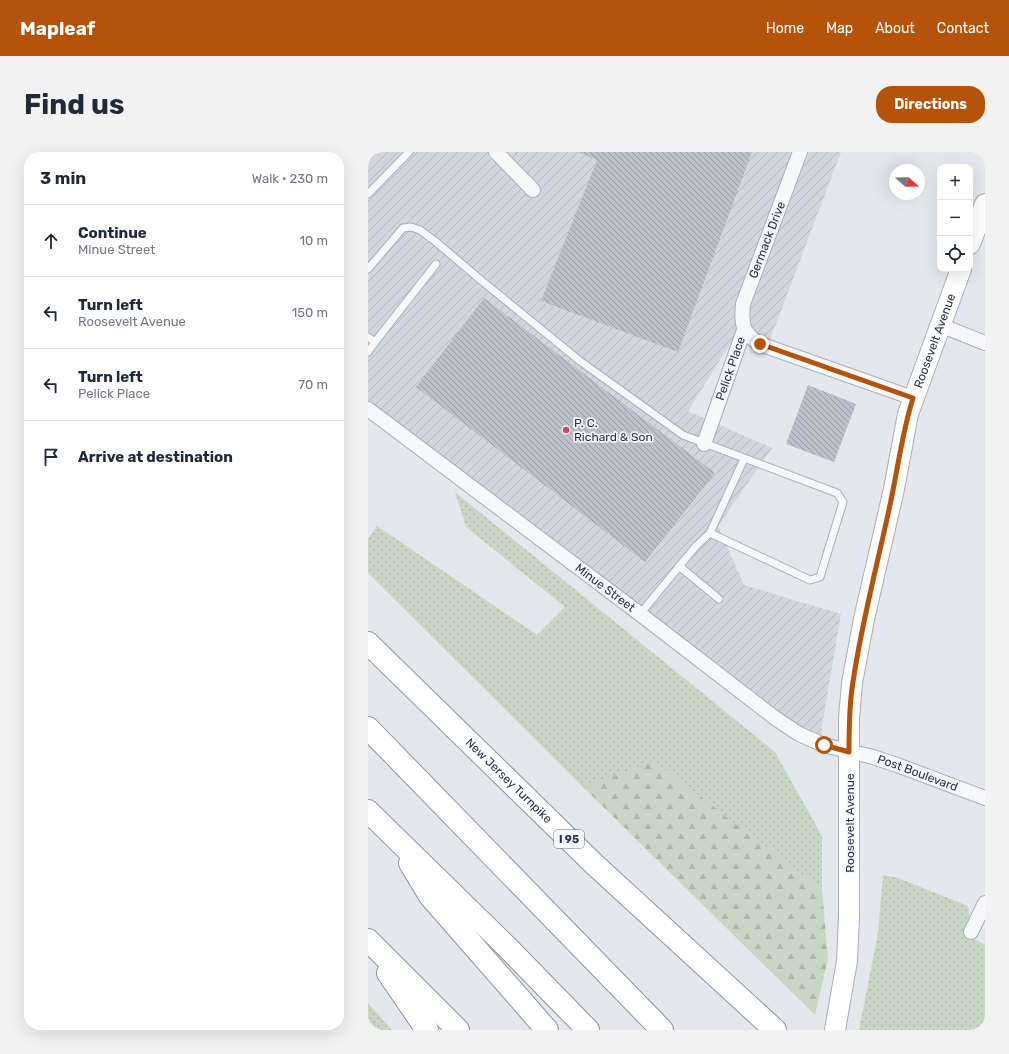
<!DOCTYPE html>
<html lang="en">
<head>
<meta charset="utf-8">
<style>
  body { margin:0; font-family:Rubik,sans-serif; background:#f2f2f3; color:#1f2937 }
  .controls { position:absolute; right:12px; top:12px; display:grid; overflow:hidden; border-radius:8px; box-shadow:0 4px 16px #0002 }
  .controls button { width:36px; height:36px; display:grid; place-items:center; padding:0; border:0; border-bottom:1px solid #e0e1e3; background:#fff; color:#1f2937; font:20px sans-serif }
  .compass { position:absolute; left:521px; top:12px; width:36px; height:36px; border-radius:50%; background:#fff; box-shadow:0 4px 16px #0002; rotate:110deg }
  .stop { position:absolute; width:12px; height:12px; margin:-9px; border:3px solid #b45309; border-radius:50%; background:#fff }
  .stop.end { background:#b45309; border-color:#fff; box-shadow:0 1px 4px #0008 }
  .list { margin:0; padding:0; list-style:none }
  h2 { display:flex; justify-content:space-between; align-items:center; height:52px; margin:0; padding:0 16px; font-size:17px }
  h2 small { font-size:13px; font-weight:400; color:#747a83 }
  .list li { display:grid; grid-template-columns:26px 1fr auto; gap:12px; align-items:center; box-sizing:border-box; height:72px; padding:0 16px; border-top:1px solid #e0e1e3 }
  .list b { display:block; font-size:15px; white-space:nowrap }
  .list p { margin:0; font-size:13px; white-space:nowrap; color:#747a83 }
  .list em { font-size:13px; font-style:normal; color:#747a83 }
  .icon { flex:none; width:22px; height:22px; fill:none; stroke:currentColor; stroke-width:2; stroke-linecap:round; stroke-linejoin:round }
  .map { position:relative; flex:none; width:617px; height:878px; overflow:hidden; border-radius:16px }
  header { display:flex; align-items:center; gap:24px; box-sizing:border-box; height:56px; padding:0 20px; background:#b45309; color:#fff }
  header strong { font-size:19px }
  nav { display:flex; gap:22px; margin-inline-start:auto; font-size:14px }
  .intro { display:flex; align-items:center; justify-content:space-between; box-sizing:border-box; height:96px; padding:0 24px }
  h1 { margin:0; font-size:28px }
  .button { padding:10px 18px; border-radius:16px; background:#b45309; color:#fff; font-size:14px; font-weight:700 }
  main { display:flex; gap:24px; padding:0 24px }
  aside { flex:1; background:#fff; border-radius:16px; box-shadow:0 4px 16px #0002 }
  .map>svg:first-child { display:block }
  .industrial { fill:url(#industrial-furrows) }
  .green { fill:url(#green-dots) }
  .forest { fill:url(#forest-firs) }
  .building { fill:url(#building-back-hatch) }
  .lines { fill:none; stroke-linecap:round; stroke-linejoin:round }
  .lane-casing { stroke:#a9aeb7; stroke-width:9 }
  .street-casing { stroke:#a9aeb7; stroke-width:16 }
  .secondary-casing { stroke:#a9aeb7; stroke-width:22 }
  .highway-casing { stroke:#8b94a3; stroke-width:24 }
  .lane { stroke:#f7f8fa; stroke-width:7 }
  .street { stroke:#f7f8fa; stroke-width:14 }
  .secondary { stroke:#fff; stroke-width:20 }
  .highway { stroke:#fff; stroke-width:22 }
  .route { stroke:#b45309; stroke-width:5 }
  .poi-dot { fill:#d1495b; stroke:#f4f6f9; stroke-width:1.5 }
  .labels { text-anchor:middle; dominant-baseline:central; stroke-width:3.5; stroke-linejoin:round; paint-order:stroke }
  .shield { fill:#f4f6f9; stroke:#676e7b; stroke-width:1 }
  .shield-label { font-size:11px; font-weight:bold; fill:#2b3445 }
  .street-label { font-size:12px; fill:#2b3445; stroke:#f4f6f9 }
  .poi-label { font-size:12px; fill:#2b3445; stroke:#f4f6f9; text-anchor:start }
</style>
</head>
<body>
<header>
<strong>Mapleaf</strong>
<nav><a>Home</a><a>Map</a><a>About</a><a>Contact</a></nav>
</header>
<div class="intro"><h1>Find us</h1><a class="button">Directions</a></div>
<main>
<aside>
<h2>3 min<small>Walk · 230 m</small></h2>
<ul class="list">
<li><svg class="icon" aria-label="ahead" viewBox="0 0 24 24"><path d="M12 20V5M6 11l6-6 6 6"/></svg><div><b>Continue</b><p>Minue Street</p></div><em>10 m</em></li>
<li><svg class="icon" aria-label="left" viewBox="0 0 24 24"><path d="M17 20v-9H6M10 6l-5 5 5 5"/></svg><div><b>Turn left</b><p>Roosevelt Avenue</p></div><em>150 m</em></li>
<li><svg class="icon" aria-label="left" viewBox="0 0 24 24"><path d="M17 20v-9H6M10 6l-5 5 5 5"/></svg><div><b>Turn left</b><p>Pelick Place</p></div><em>70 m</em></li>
<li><svg class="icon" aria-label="arrive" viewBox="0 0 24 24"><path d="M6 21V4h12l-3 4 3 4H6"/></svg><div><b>Arrive at destination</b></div></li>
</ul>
</aside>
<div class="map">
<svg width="617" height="878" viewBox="0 0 617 878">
  <defs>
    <pattern id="industrial-furrows" width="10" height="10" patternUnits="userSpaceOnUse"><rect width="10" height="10" fill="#d2d6de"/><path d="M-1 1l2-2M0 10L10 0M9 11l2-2" fill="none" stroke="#b4b8c0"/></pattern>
    <pattern id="green-dots" width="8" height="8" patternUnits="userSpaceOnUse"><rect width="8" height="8" fill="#c9d6c5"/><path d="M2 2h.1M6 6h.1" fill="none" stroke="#adb8ab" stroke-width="1.8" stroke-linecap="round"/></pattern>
    <pattern id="forest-firs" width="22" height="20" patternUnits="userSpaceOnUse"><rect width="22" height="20" fill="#c9d6c5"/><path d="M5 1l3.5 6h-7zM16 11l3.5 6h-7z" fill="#adb8ab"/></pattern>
    <pattern id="building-back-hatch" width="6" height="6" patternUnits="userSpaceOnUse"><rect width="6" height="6" fill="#bbc0ca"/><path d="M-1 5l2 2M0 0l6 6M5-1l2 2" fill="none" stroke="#989da6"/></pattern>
  </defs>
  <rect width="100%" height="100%" fill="#e4e7ec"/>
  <!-- industrial -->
  <path class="industrial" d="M0,0H473L399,196L367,184L320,259L404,296L350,374L376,433L473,462L454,574L452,600L318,503L0,254Z"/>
  <!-- green -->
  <g class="green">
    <path d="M87,340L407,600L454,684V738L286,610L215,635L0,421V387L9,374L169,483L197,455L98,375Z"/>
    <path d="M515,723L530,726L600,754L605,786L617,793V878H491L510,781Z"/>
    <path d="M0,851L24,878H0Z"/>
  </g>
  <!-- forest -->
  <path class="forest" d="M286,609L454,738L460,807L447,863L215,635Z"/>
  <!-- building -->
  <g class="building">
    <path d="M210,0H384L310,200L173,149L229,8Z"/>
    <path d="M116,146L347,321L277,410L48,235Z"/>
    <path d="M440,233L488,252L466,310L418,292Z"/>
  </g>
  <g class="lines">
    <!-- lane casing -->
    <g class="lane-casing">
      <g id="lane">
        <path d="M0,42L41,0"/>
        <path d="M0,117L35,76L43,75L52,78L68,90L114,129L212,209L315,283L469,341L475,350L452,425L442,428L342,381L328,394L272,462"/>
        <path d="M0,185L7,190L0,200"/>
        <path d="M7,190L68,112"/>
        <path d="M342,381L376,307"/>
        <path d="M311,414L351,447"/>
      </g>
    </g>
    <!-- street casing -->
    <g class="street-casing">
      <g id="street">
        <path d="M128,0L165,38"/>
        <path d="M432,0L375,152C373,172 374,181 392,192L545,246"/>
        <path d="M572,173L617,191"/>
        <path id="s1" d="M0,257L272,462L407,566L431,582L456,593L505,605L529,613L617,646"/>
        <path id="s2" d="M336,292L376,178"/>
        <path d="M603,780L617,751"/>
      </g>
    </g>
    <!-- secondary casing -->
    <g class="secondary-casing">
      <g id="secondary">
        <path d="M602,92L617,52"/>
        <path id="s3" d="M467,878L479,809L481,764V566L484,531L496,467L526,337L540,262L593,117"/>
      </g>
    </g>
    <!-- highway casing -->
    <g class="highway-casing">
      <g id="highway">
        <path id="s4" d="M0,491L226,712L407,878"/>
        <path d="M0,576L294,878"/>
        <path d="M0,659L140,796L220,878"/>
        <path d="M42,711L62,744L179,878"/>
        <path d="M0,788L90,878"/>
        <path d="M20,821L59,878"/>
      </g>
    </g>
    <!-- lane -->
    <use href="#lane" class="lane"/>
    <!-- street -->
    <use href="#street" class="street"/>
    <!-- secondary -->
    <use href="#secondary" class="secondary"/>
    <!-- highway -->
    <use href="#highway" class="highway"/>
  </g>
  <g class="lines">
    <!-- route -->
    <path class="route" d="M392,192L545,246C533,284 529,324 520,362C508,418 493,474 485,530C481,553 481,577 481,600L456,593"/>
  </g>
  <!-- markers -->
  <circle class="poi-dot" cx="198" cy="278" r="4"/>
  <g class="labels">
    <!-- shield labels -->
    <rect class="shield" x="186" y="678" width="30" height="18" rx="3"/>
    <g class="shield-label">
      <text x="201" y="687">I 95</text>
    </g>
    <!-- street labels -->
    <g class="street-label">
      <text transform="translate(399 88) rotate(-69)">Germack Drive</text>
      <text stroke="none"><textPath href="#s3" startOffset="701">Roosevelt Avenue</textPath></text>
      <text stroke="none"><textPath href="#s2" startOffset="80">Pelick Place</textPath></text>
      <text stroke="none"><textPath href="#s1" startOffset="297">Minue Street</textPath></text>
      <text stroke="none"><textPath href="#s1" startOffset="665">Post Boulevard</textPath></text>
      <text stroke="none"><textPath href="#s4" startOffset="197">New Jersey Turnpike</textPath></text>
      <text transform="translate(482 671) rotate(-90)">Roosevelt Avenue</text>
    </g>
    <!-- poi labels -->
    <g class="poi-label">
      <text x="206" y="271">P. C.<tspan x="206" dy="14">Richard &amp; Son</tspan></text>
    </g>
  </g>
</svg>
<div class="controls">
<button>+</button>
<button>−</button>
<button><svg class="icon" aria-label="locate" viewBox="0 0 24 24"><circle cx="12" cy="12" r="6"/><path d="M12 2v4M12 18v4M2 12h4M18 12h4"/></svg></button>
</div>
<svg class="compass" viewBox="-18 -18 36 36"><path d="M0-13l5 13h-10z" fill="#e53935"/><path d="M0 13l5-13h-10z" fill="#747a83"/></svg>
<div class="stop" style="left:456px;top:593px"></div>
<div class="stop end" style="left:392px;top:192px"></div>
</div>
</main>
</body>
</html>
